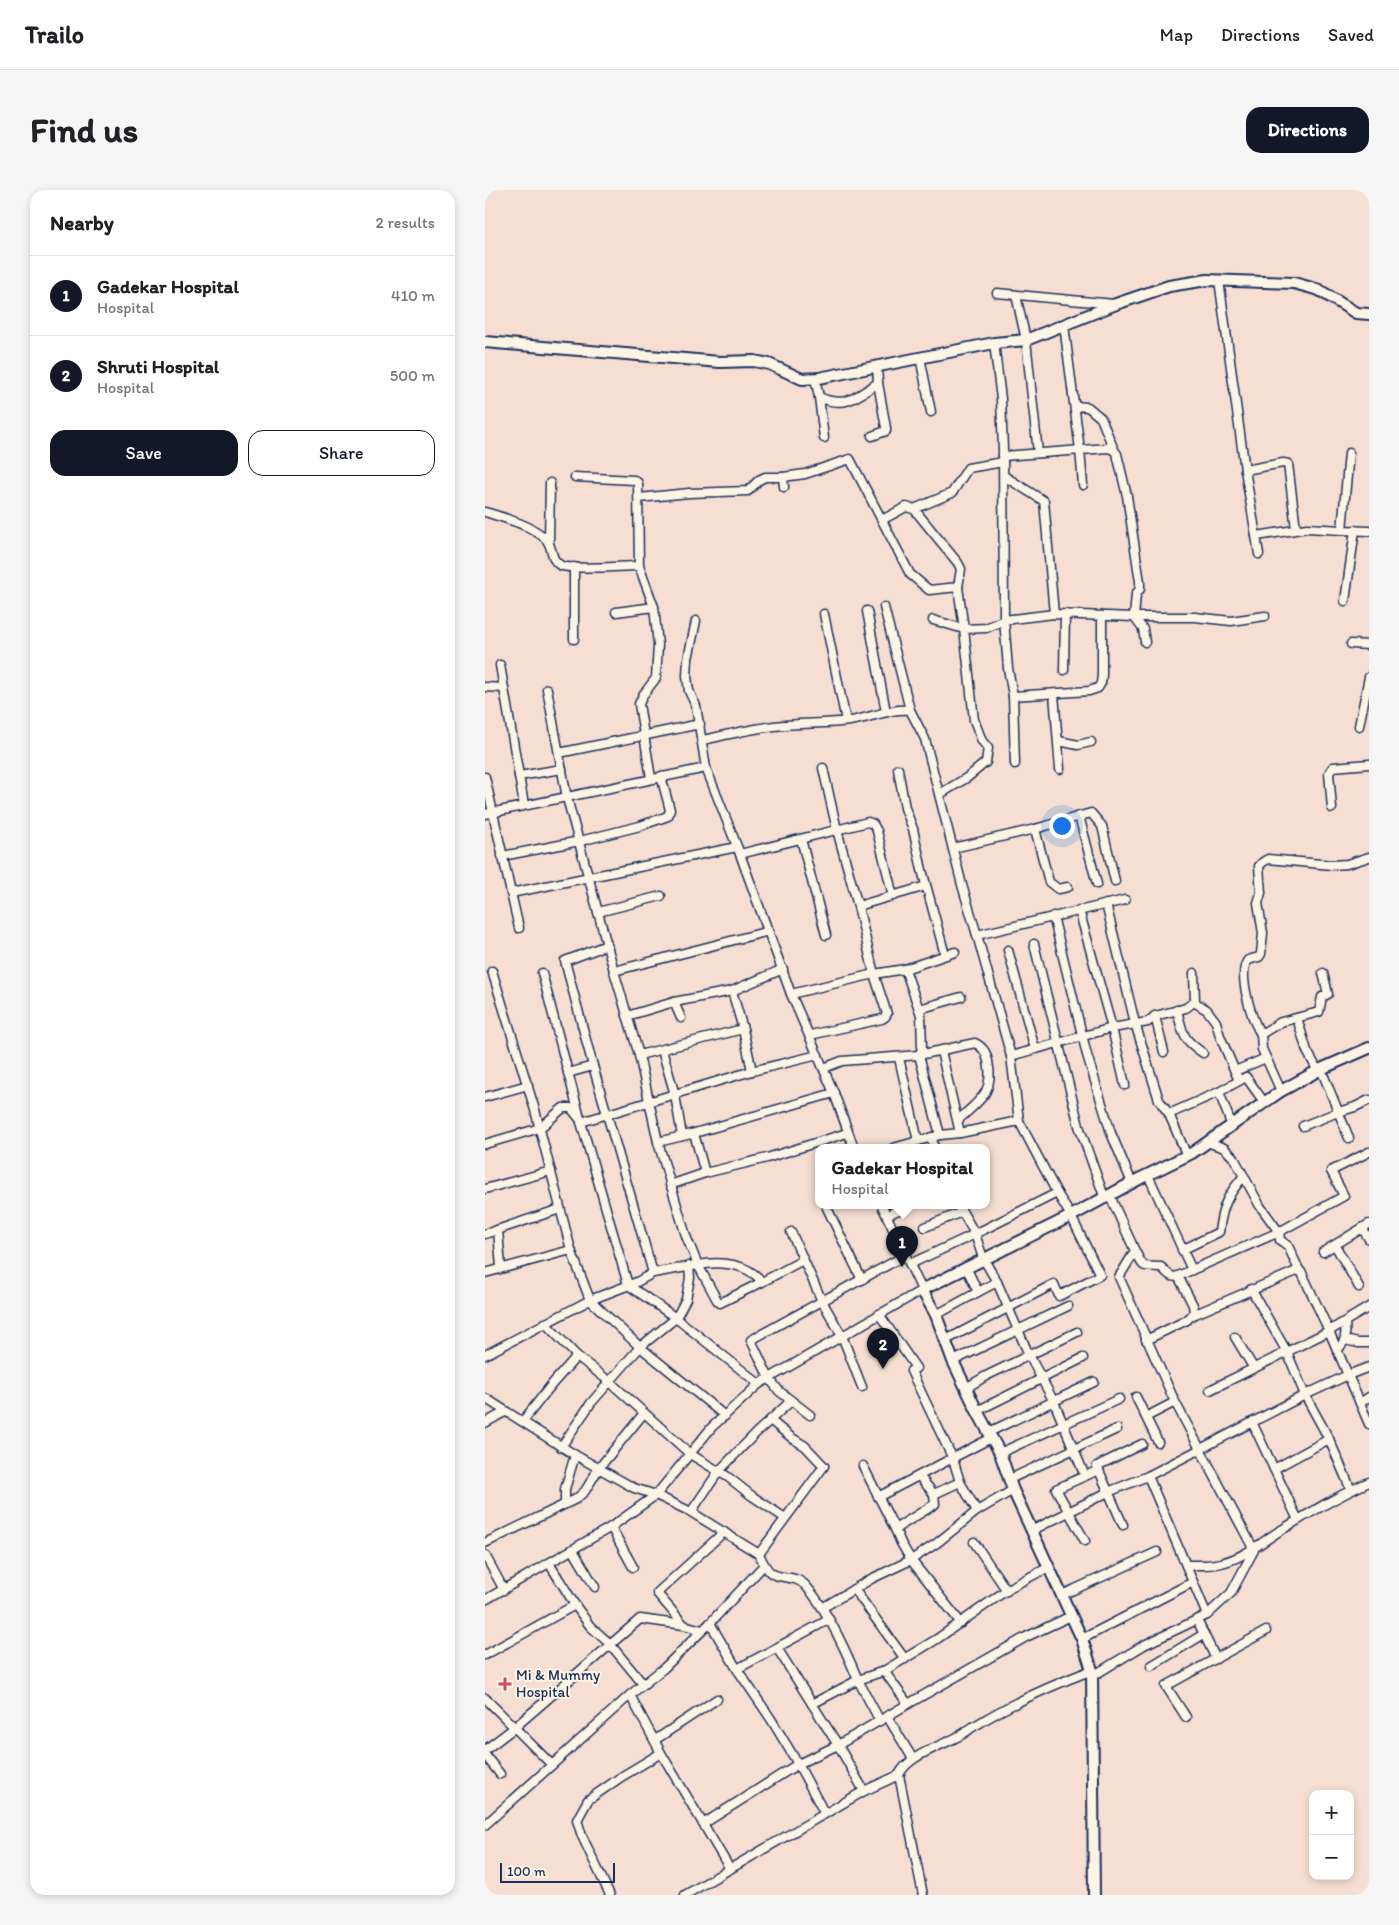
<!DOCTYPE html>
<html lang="en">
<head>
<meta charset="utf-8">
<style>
  body { margin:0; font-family:Itim,sans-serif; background:#f6f6f6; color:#202124 }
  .controls { position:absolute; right:15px; bottom:15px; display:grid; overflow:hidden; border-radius:10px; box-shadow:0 2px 8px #0003 }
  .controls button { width:45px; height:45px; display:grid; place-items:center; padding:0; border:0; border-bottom:1px solid #e0e0e0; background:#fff; color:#202124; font:25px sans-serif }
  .scale { position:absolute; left:15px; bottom:12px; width:115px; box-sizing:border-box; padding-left:5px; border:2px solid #1b2f5e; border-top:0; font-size:14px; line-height:18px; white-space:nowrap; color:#1b2f5e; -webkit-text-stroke:4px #fcf5e5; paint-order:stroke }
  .you { position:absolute; left:576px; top:635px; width:18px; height:18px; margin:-12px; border:4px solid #fff; border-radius:50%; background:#1a73e8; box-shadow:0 0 0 8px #1a73e833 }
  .badge { display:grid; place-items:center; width:32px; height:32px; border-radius:50%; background:#111827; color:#fff; font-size:16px; font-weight:700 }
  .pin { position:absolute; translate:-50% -41px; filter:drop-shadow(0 1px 2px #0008) }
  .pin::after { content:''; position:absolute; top:26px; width:18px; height:15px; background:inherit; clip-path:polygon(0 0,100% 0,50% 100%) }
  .popup { position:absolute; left:330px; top:954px; width:175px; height:65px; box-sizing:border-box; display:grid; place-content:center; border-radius:10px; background:#fff; filter:drop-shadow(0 1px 4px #0005); font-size:16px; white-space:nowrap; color:#757577 }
  .popup b { font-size:19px; color:#202124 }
  .popup::after { content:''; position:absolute; left:50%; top:100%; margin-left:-10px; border:10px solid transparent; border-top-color:#fff }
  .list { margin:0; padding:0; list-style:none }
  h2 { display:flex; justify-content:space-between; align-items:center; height:65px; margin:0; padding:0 20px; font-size:21px }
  h2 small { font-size:16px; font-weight:400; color:#757577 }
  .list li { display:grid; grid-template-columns:32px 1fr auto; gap:15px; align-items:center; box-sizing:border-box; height:80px; padding:0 20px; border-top:1px solid #e0e0e0 }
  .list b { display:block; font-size:19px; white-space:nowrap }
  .list p { margin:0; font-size:16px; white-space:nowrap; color:#757577 }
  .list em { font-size:16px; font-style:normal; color:#757577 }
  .actions { display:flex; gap:10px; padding:15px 20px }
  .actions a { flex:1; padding:11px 0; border:1px solid #111827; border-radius:15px; text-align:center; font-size:18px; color:#111827 }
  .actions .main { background:#111827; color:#fff }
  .map { position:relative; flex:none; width:884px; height:1705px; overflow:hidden; border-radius:15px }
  header { display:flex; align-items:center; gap:30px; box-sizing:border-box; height:70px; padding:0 25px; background:#fff; border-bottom:1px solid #e0e0e0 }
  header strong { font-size:24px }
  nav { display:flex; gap:28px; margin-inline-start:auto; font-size:18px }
  .intro { display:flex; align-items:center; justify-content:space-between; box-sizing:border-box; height:120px; padding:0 30px }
  h1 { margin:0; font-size:35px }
  .button { padding:12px 22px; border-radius:15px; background:#111827; color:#fff; font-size:18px; font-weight:700 }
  main { display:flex; gap:30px; padding:0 30px }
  aside { flex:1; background:#fff; border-radius:15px; box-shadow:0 2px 8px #0003 }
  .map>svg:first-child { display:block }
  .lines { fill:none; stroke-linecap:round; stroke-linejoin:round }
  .minor-casing { stroke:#1b2f5e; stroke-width:11 }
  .tertiary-casing { stroke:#1b2f5e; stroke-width:14 }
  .minor { stroke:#fcf5e5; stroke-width:8 }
  .tertiary { stroke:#fcf5e5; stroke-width:10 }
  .poi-dot { fill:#d1495b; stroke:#fcf5e5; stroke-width:2 }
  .labels { text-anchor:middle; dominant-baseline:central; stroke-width:4; stroke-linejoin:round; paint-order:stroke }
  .poi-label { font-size:15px; fill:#1b2f5e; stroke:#fcf5e5; text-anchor:start }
</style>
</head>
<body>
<header>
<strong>Trailo</strong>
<nav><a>Map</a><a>Directions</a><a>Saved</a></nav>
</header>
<div class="intro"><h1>Find us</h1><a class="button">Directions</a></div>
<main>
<aside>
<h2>Nearby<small>2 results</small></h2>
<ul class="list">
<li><span class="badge">1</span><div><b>Gadekar Hospital</b><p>Hospital</p></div><em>410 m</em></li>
<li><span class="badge">2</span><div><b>Shruti Hospital</b><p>Hospital</p></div><em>500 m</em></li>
</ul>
<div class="actions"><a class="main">Save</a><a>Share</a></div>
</aside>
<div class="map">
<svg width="884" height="1705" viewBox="0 0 884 1705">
  <rect width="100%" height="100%" fill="#f6dfd2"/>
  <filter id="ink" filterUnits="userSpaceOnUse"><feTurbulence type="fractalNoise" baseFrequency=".02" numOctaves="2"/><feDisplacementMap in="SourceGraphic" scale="10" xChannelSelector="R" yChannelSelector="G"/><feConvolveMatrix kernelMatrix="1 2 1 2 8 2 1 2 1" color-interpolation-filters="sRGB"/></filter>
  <g filter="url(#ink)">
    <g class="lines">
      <!-- minor casing -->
      <g class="minor-casing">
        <g id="minor">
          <path d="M734,90L760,280L774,364"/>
          <path d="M512,103L629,114"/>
          <path d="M531,105L541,150L553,263"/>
          <path d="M579,135L595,260L598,295"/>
          <path d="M435,167L446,222"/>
          <path d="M330,188L334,207C361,219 370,207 393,193"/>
          <path d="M334,207L339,248"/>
          <path d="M590,216L603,217L616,228L629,260"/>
          <path d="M387,246L401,241V238L393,193L392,176"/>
          <path d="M864,263L857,340L884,341"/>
          <path d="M518,266L623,258L629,260L632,264L642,306L655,392V399L651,404L649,427L658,439L660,452"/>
          <path d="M760,280L798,273L803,274L811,339"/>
          <path d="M519,286L559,311L569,424"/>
          <path d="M90,287L149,290L153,293L154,376L169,417L173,455L171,488L158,505L154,514L166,588"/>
          <path d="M299,297L298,287L320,284L365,269L425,384L444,400L473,397L479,439L448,430"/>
          <path d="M154,308L204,303L263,301L274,290L280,287H298"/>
          <path d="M429,319L467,303L483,278L518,272"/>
          <path d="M0,322C19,328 44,334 60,348C69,356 64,371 77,376C90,380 137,376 154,376"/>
          <path d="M397,330L421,317L429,319L473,373L476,379L473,397"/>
          <path d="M772,346L822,338L857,340"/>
          <path d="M64,352L65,293"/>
          <path d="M860,411L870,340"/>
          <path d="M399,417L425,520"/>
          <path d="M382,421L401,522"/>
          <path d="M131,422L169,417"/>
          <path d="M339,424L361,531"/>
          <path d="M211,431L203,469L202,486L204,501L211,516L221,578"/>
          <path d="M89,449V377"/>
          <path d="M866,454L884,455"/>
          <path d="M15,475L39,615"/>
          <path d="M579,480L580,424"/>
          <path d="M0,497L19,498"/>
          <path d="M569,504L575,579"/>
          <path d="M528,506L604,501L613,498L616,493L617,485V426"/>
          <path d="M874,536L884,487"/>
          <path d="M218,550C241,545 265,539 289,536C314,533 340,534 365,531C385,528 406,518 425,520L440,549L477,695L492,745L526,866"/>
          <path d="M574,551L593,555L606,552"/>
          <path d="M74,563L215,534"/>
          <path d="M530,574L528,506L523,478L519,430L569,424L649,427H710L746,431L780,426"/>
          <path d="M413,579L420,618L428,639L437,680L460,765"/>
          <path d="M34,586L77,579"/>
          <path d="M0,587L26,703L252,657"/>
          <path d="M455,604L483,587L501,572L503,558L497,551L489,530L479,439L501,438L519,430L518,260L516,209L509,153"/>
          <path d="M847,618L844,583L848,577L884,574"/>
          <path d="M0,624L221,578L255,664L306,804L349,903L369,958"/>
          <path d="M594,626L612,694"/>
          <path d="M550,639L564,692L573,699L583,697"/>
          <path d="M316,649L341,745"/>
          <path d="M468,658L550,639L606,623L617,636L630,691"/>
          <path d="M255,664L383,632L388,634L392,641L408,706"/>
          <path d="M17,666L95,651L155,636L183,626L185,620L176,586"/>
          <path d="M26,703L34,738"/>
          <path d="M621,714L650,833L674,910L684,924"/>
          <path d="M373,716L441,696"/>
          <path d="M594,720L627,838L640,895"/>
          <path d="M113,722L176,706"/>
          <path d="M568,726L602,865L626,943L647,993"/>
          <path d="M492,745L640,710"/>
          <path d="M549,754L594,936L620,1009"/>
          <path d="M523,760L550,859"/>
          <path d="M420,779L470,762"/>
          <path d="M7,781L50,920L86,1060L105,1110L155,1157L240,1226"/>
          <path d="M129,781L284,741"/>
          <path d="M57,783L96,932L143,1095L191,1128L274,1194"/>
          <path d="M838,783L843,804L837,807L834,822L796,832L776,844C767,831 752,783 763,770L774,767L776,764L778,743L773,713L776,703L774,676L778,672L783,669L847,675L862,674L884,667"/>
          <path d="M247,801L258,839L267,881"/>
          <path d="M306,804L389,784L420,779L436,825L437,859L434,865L455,945"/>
          <path d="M189,812L196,828"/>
          <path d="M709,812L722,820L731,832L735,846L754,891"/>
          <path d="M434,819L476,807"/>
          <path d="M692,820C698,844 697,849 718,863"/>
          <path d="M142,826L189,812L247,801L298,779"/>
          <path d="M812,828L822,861L833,881"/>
          <path d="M776,844L777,859L796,901"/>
          <path d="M325,845L397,829L400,827L402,824L389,784L373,716L352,640L338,578"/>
          <path d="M177,860L190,905L197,946"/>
          <path d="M679,862L670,826L701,818L710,811L709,783"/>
          <path d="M154,865L258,839"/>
          <path d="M414,868L433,951"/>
          <path d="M108,876L168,1083"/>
          <path d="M339,878L357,871L434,865L490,853C498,857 501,862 503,871C510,903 494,911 473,930"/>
          <path d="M836,879L864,948"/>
          <path d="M750,881L781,868"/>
          <path d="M83,883L108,876L80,771L122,755"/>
          <path d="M734,902L747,936"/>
          <path d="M0,907L43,895"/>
          <path d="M96,932L267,881L333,865"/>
          <path d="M818,936L853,922L870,917L884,910"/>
          <path d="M475,943L534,931"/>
          <path d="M206,944L210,947L220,983"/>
          <path d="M447,947L449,958"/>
          <path d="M173,952L206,944L349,903"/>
          <path d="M722,952L739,958L749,968L775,1016L794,1042L859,1006L846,981L884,962"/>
          <path d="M0,954L55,938L78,918H86L94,928"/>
          <path d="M408,958L455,945L475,943L456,861"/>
          <path d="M702,966L684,924L734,902L761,887L779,912"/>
          <path d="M663,985L707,1080"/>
          <path d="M185,995L220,983L282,968L362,943"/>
          <path d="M0,999L66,981"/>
          <path d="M572,1003L490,1044L498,1068L512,1092L544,1165L569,1212L600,1286L614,1280"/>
          <path d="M342,1018L377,1090"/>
          <path d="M402,1025L423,1016"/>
          <path d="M440,1037L477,1022"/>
          <path d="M877,1038L884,1049"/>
          <path d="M13,1040L16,1078"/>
          <path d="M306,1042L337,1111L357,1146L377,1197"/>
          <path d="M0,1044L75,1019"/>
          <path d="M850,1055L874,1097"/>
          <path d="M697,1060L734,1042C737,1017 742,1005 759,986"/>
          <path d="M650,1061C660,1080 656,1076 676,1077C681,1081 685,1089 693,1086"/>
          <path d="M838,1062L884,1034"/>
          <path d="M425,1074L490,1044L474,1016"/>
          <path d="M0,1083L86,1060"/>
          <path d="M277,1092L318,1070"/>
          <path d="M766,1099L802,1162L820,1205L844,1249L866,1300"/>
          <path d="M493,1102L512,1092"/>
          <path d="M394,1124L431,1178L426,1181L468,1269L475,1292L492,1321"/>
          <path d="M451,1125L493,1102L481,1077"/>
          <path d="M708,1125L814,1080L817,1083L844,1141L725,1200"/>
          <path d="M60,1133L92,1166L125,1192L205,1264L243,1287L267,1306L300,1328"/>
          <path d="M750,1147L768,1177"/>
          <path d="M461,1150L569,1094L574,1106L615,1085L586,1026L572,1003L534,931L526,866L627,838L663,832L670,826"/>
          <path d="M661,1150L702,1130L709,1123L708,1115L693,1086L794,1042L795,1050L803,1056L814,1080"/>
          <path d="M860,1150L873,1153H884"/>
          <path d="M852,1160C861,1152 861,1145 860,1132"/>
          <path d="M0,1165L105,1110L152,1092L168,1083L213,1075L232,1110L235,1113L277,1092C263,1073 235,1071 213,1075L201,1046L173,952L154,865L129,781L82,608L62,499"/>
          <path d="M468,1171L583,1116"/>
          <path d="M884,1177L863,1185L884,1234"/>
          <path d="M481,1198L501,1186L592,1142"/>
          <path d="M651,1207L673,1252"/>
          <path d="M0,1208L90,1265L149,1298L171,1305L206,1322L274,1364C277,1370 280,1378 286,1383C296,1390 310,1384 321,1396C342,1419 361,1461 373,1490L399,1481L452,1449L526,1397L564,1377"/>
          <path d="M875,1213L884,1207"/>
          <path d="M492,1221L598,1168"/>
          <path d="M325,1225L294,1201L284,1188L266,1150L421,1065"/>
          <path d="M661,1227L690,1212"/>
          <path d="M38,1231L68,1193L92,1166"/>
          <path d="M767,1232L813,1330"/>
          <path d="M0,1233L20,1222"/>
          <path d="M504,1242L609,1192"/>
          <path d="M76,1257L106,1213L155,1157L191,1128L201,1109L205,1088L204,1076"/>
          <path d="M515,1263L634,1209"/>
          <path d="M378,1276L410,1339L416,1353L426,1370L476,1433"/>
          <path d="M789,1279L844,1249"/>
          <path d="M434,1286L449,1304L475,1292"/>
          <path d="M525,1289L632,1239"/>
          <path d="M393,1307L506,1248"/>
          <path d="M80,1314V1299L90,1265"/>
          <path d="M206,1322L234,1281L271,1243L306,1211"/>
          <path d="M638,1335L612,1276L657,1254"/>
          <path d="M126,1337L148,1377"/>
          <path d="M410,1339L450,1314L449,1304"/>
          <path d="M548,1340L623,1302L663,1286L820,1205L863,1185L844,1141L884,1117"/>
          <path d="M600,1351L571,1299L600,1286"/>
          <path d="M489,1352L522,1401"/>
          <path d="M0,1353L91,1309L100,1301L114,1278L159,1223"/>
          <path d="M88,1360L110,1397"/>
          <path d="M274,1364L339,1276L320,1256L307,1248L285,1230"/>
          <path d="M0,1365L19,1400"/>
          <path d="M64,1373L90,1415L105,1436L125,1454L158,1494"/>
          <path d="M701,1375C713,1375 724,1376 736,1373C758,1368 774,1354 793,1342C823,1324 852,1306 884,1292"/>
          <path d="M708,1392L722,1425"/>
          <path d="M369,1399L420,1469"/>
          <path d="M577,1405L672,1362"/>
          <path d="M0,1410L126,1337L171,1305L227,1237L274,1194L437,1100L397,1016"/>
          <path d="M337,1418L386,1389L426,1370L452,1353L492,1321L528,1300"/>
          <path d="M712,1430L731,1469"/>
          <path d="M225,1433L252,1479L286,1529L313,1574L353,1555L423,1514L541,1447L586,1426"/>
          <path d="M199,1435L172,1403L239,1342"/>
          <path d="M597,1449L708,1392L663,1286"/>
          <path d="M292,1458L353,1555L379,1601"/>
          <path d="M0,1465L90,1415"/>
          <path d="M666,1476L719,1444"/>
          <path d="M252,1479L343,1430"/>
          <path d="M399,1481L423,1514"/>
          <path d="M606,1487L659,1455L722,1425L746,1403L769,1360L690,1212L634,1087L650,1061L625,1006"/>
          <path d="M145,1505L176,1563"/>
          <path d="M0,1508L67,1575"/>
          <path d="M327,1514L373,1490L395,1531"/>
          <path d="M402,1526L428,1569"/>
          <path d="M701,1527L681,1496L781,1441"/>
          <path d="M170,1550L232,1509"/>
          <path d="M0,1560L29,1538L155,1429L199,1435L217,1440"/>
          <path d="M0,1565L15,1584"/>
          <path d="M414,1585L438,1705"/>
          <path d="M218,1634L313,1574L340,1624"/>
          <path d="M0,1635L145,1505L179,1478L225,1433L279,1375"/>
          <path d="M125,1705L97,1646L92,1630L103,1610L136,1587L176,1563L245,1679"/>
          <path d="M200,1705L379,1601L414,1585C422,1566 456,1556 474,1546C481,1543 486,1537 493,1534C528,1512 568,1495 607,1480"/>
        </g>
      </g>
      <!-- tertiary casing -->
      <g class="tertiary-casing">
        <g id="tertiary">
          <path d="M0,152L235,172L269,171L284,174L317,189L334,188L509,153L541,150L631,114L684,96L722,90L809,93L834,100L871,123L884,124"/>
          <path d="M609,1705L607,1480L597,1449L528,1300L515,1263L492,1221L468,1171L451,1125L437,1100L586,1026L654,989L707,963L796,901L836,879L884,858"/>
        </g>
      </g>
      <!-- minor -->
      <use href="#minor" class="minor"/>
      <!-- tertiary -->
      <use href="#tertiary" class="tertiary"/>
    </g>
  </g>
  <!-- markers -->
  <path class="poi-dot" d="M17.5 1486.5h5v5h5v5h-5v5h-5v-5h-5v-5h5z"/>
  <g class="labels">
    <!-- poi labels -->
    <g class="poi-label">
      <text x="31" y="1485">Mi &amp; Mummy<tspan x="31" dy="17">Hospital</tspan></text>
    </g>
  </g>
</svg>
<div class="controls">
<button>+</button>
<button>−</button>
</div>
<div class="scale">100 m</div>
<div class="you"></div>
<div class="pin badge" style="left:417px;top:1077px">1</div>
<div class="popup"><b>Gadekar Hospital</b>Hospital</div>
<div class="pin badge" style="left:398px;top:1179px">2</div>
</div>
</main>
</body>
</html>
